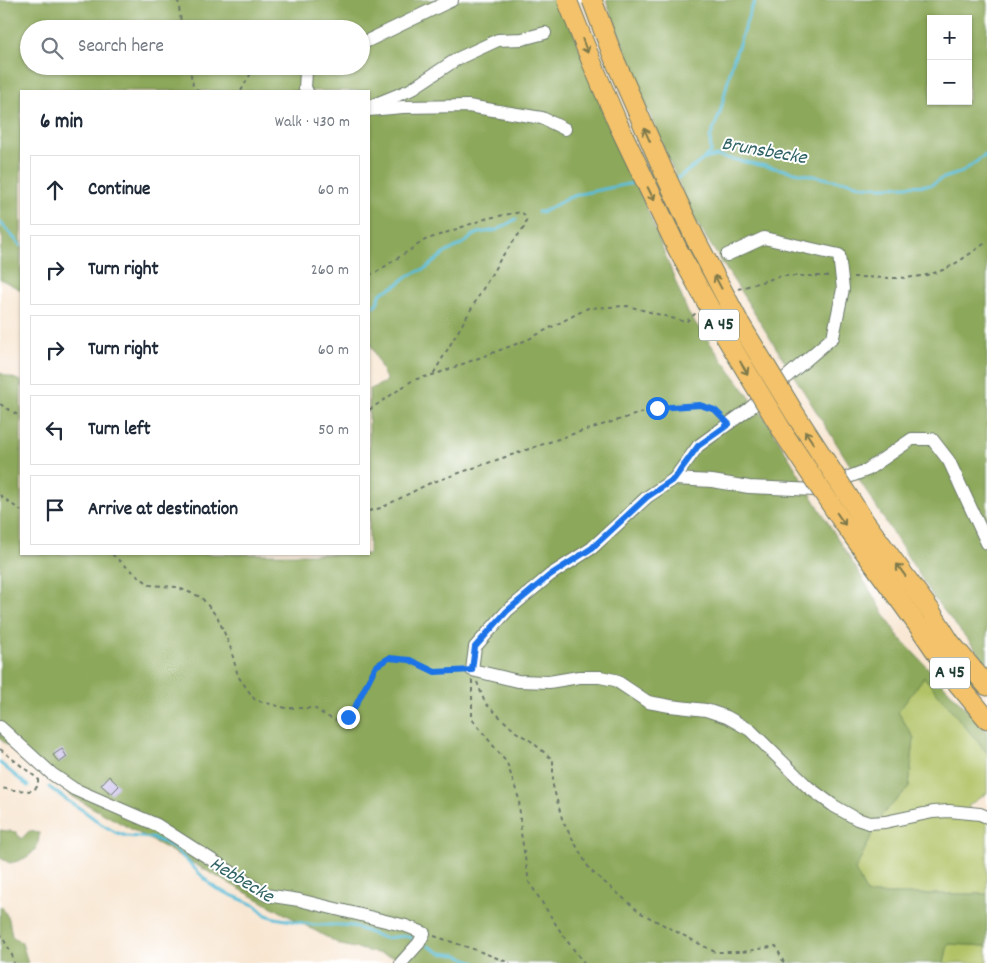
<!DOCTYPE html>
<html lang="en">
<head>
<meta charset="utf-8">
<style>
  body { margin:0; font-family:Dekko,sans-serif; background:#f6f6f7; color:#1f2937 }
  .controls { position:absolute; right:15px; top:15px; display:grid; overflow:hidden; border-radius:0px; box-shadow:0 1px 4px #0004 }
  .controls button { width:45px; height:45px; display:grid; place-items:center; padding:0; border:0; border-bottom:1px solid #e0e1e3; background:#fff; color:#1f2937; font:25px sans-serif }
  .stop { position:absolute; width:15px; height:15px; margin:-11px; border:4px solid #1a73e8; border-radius:50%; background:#fff }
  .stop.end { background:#1a73e8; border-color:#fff; box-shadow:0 1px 5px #0008 }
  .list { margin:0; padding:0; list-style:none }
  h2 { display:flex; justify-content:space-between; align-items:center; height:65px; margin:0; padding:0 20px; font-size:21px }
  h2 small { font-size:16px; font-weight:400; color:#747a83 }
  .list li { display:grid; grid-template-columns:32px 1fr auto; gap:15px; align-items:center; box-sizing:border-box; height:70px; margin:0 10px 10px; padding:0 10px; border:1px solid #e0e1e3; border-radius:0px }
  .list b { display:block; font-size:19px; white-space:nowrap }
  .list em { font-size:16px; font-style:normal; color:#747a83 }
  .icon { flex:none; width:28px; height:28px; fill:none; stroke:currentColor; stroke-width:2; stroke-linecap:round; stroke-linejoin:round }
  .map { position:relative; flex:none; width:987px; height:963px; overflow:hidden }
  .search { position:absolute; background:#fff; box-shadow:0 1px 4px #0004; left:20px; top:20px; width:350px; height:55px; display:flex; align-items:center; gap:12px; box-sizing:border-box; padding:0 18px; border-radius:28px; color:#747a83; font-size:19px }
  .panel { position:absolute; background:#fff; box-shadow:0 1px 4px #0004; left:20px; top:90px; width:350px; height:465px; border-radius:0px }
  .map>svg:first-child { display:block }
  .green { fill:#b0c265; stroke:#68804c }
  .forest { fill:#8ca85a; stroke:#567247; fill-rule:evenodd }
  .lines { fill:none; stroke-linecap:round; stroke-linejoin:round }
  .stream { stroke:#59bdd8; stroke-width:3 }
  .building { fill:#c6b9ec }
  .minor-casing { stroke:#6b786b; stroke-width:14 }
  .highway-casing { stroke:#6b786b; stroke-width:21 }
  .path { stroke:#6b786b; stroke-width:2; stroke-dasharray:4 4; stroke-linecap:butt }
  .minor { stroke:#fff; stroke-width:12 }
  .highway { stroke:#f3c26a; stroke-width:19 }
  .highway-bridge-casing { stroke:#6b786b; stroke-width:21; stroke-linecap:butt }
  .highway-bridge { stroke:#f3c26a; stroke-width:19 }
  .oneway { stroke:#7e794c }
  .route { stroke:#1a73e8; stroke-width:6 }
  .labels { text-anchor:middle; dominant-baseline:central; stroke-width:4; stroke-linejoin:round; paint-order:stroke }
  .shield { fill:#fff; stroke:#627771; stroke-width:1 }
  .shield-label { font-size:18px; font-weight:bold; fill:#1f3d34 }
  .water-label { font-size:20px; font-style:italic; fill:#306365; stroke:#fff }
</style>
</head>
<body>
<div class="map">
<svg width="987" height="963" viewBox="0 0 987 963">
  <rect width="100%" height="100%" fill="#fff"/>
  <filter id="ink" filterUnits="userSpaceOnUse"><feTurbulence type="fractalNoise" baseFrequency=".02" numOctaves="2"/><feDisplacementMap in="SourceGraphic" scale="10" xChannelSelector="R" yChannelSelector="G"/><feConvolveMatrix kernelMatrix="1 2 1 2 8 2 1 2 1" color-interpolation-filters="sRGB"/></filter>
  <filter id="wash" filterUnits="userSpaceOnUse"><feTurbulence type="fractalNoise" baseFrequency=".0096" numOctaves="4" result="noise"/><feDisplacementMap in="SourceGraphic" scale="20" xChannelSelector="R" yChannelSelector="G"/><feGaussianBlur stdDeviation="1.12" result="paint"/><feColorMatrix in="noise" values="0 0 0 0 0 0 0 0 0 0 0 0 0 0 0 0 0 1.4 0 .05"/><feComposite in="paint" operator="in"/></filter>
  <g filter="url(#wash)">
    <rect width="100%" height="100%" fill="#f8e6d1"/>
    <!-- green -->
    <g class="green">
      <path d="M924,677L987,753V793L969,805V815L987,819V894H867L855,870L881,816L909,787L914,738L898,712Z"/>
      <path d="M948,944L987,946V963H944Z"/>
    </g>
    <!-- forest -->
    <g class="forest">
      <path d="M0,0H561L593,83L650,216L688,313L767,421L830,526L898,636L987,731V753L924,677L898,712L914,738L909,787L881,816L855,870L867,894H987V946L948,944L944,963H413V961L341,945L75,798L0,739V373L21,381V554H369V390L387,381L369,341V91H21V290L0,279V251L3,240L0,232ZM29,29H361V66H29Z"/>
      <path d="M606,0H987V663L935,600L741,292L694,219L647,108ZM931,19H968V101H931Z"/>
      <path d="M0,830L16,832L21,839L29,831L39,833C39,837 39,841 37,845C34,856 20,861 10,863L0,858Z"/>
      <path d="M0,906L2,907L9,919L12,936L22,943L28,963H0Z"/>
    </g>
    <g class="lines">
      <!-- stream -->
      <g class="stream">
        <path d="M704,158L711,152L710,138L720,113L732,64L751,9L756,0"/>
        <path d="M674,178H678L704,159L717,156L838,181H846L863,186L882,187L931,185L941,179L962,172L987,154"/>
        <path d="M538,212H543L568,198L580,194L638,182"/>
        <path d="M0,222L21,246"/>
        <path d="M369,310C376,307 379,300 381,293L395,286L408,276L426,268L445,253L467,241L472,236L479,233L497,230L516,219"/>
        <path d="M0,763L28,786"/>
        <path d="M49,787L68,801L84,811L101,824L115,832L126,836L151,838L166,843L177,851L210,884L217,889L245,901L256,906L266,915L275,918L314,925H341L352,926L384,938L405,936L412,938"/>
        <path d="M428,946L440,953L458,955L476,963"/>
      </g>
    </g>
    <g id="blocks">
      <!-- building -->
      <g class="building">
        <path d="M62,749L67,757L59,763L53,755Z"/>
        <path d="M109,776L119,786L111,794L101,785Z"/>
      </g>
    </g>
  </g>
  <g filter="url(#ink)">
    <use href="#blocks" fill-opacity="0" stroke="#6b786b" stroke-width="1"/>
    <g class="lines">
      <!-- minor casing -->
      <g class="minor-casing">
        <g id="minor">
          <path d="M361,44L452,0"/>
          <path d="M307,91L305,88L306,72L313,66"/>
          <path d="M371,106L410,90L457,59L498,40L522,39L545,33"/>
          <path d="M369,110L403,107L468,106L542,118L565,129"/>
          <path d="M674,479L698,446L749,409L833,337L843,289L839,255L764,238L727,255"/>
          <path d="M987,543L949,461L932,439H912L867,470L815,490L749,487L712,481L674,479L647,497L592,548L550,575L507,611L475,647L472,670L518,681L549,682L579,677H600L615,680L648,702L670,706L706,710L727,717L750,730L808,787L834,806L857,819L869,823L885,822L933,812L949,811L980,814L987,817"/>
          <path d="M0,727L52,774L74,789L157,825L237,876L266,895L299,900L406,926L424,933L419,943L401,963"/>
        </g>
      </g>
      <!-- highway casing -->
      <g class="highway-casing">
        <g id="highway">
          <path d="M930,610L950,642L987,686"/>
          <path d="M917,624L958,684L987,719"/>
        </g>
      </g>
      <!-- path -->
      <g class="path">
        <path d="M178,0L182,29"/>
        <path d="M189,66L193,85L198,91"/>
        <path d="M241,91L255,66"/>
        <path d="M369,275L375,273L425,240L488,218L521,212C527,216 527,219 525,226L501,258L432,376"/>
        <path d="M853,277C884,277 916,282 945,269C960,262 973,251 987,242"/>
        <path d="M738,289L781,276H831"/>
        <path d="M0,404L21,417"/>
        <path d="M369,410L413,380L436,374L527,340L588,308L628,306L686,322L697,312"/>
        <path d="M0,495L21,511"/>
        <path d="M369,511L381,508L428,484L482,465L573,434L657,408L700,405L715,410L722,417"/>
        <path d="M112,554L123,564L150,585L176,587L201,597L218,618L230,646L238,676L255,700L286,708H314L326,716L338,721L348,717L355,707L376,666L389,658L410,660L435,672L462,671"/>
        <path d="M472,680V719L507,763L519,799L521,833L529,882L564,937L584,963"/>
        <path d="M477,682L485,703L516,732L531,741L553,760V786L563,822L590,870L641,913L715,952H742L776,946L784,963"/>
        <path d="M0,749L38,779V786L32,791L13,790L0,788"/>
        <path d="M0,933L12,955L14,963"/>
        <path d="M434,936L476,950L510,963"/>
      </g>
      <!-- minor -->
      <use href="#minor" class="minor"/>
      <!-- highway -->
      <use href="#highway" class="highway"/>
      <!-- highway-bridge casing -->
      <g class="highway-bridge-casing">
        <g id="highway-bridge">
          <path d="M567,0L592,63L618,124L678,250L724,334L786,437L840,518L917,624"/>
          <path d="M592,0L613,56L664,172L696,240L739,322L795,414L865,522L930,610"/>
        </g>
      </g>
      <!-- highway-bridge -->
      <use href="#highway-bridge" class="highway-bridge"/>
    </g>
    <!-- one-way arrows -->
    <defs><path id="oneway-shaft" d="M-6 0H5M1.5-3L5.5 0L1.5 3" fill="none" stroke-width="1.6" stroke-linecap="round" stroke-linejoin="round" transform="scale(1.25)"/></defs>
    <g class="oneway">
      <use href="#oneway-shaft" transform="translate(585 46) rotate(69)"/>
      <use href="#oneway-shaft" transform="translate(647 135) rotate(-114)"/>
      <use href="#oneway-shaft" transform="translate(651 194) rotate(64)"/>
      <use href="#oneway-shaft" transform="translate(718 282) rotate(-118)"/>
      <use href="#oneway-shaft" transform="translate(744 368) rotate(59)"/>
      <use href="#oneway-shaft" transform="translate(809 437) rotate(-123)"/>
      <use href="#oneway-shaft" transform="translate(841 519) rotate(55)"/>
      <use href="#oneway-shaft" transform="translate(901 570) rotate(-126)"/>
    </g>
  </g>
  <g class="lines" filter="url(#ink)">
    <!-- route -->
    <path class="route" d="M348,717L355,707L376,666L389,658L410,660L435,672L472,670L475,647L507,611L550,575L592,548L647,497L674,479L698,446L729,424L715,410L700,405L657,408"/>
  </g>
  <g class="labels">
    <!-- shield labels -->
    <g class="shield">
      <rect x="699" y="309.5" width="40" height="31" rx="4"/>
      <rect x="930" y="657.5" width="40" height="31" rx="4"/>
    </g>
    <g class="shield-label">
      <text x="719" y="325">A 45</text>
      <text x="950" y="673">A 45</text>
    </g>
    <!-- water labels -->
    <g class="water-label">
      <text transform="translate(764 152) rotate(10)">Brunsbecke</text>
      <text transform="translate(241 881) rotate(31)">Hebbecke</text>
    </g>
  </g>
</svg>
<div class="controls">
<button>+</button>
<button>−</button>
</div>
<div class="stop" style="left:657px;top:408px"></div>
<div class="stop end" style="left:348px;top:717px"></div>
<div class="search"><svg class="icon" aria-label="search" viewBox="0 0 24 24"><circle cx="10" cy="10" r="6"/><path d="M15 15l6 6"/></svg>Search here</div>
<section class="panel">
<h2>6 min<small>Walk · 430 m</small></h2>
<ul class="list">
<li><svg class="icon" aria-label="ahead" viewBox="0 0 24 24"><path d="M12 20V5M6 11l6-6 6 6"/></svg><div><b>Continue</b></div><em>60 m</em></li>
<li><svg class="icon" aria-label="right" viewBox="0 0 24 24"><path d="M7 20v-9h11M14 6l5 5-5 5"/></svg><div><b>Turn right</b></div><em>260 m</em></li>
<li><svg class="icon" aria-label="right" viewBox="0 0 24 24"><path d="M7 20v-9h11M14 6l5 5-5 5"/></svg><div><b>Turn right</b></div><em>60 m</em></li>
<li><svg class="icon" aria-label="left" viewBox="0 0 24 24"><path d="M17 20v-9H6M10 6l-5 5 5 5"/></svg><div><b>Turn left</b></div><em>50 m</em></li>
<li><svg class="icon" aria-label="arrive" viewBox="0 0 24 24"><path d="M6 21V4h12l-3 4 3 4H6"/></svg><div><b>Arrive at destination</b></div></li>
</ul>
</section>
</div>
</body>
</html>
